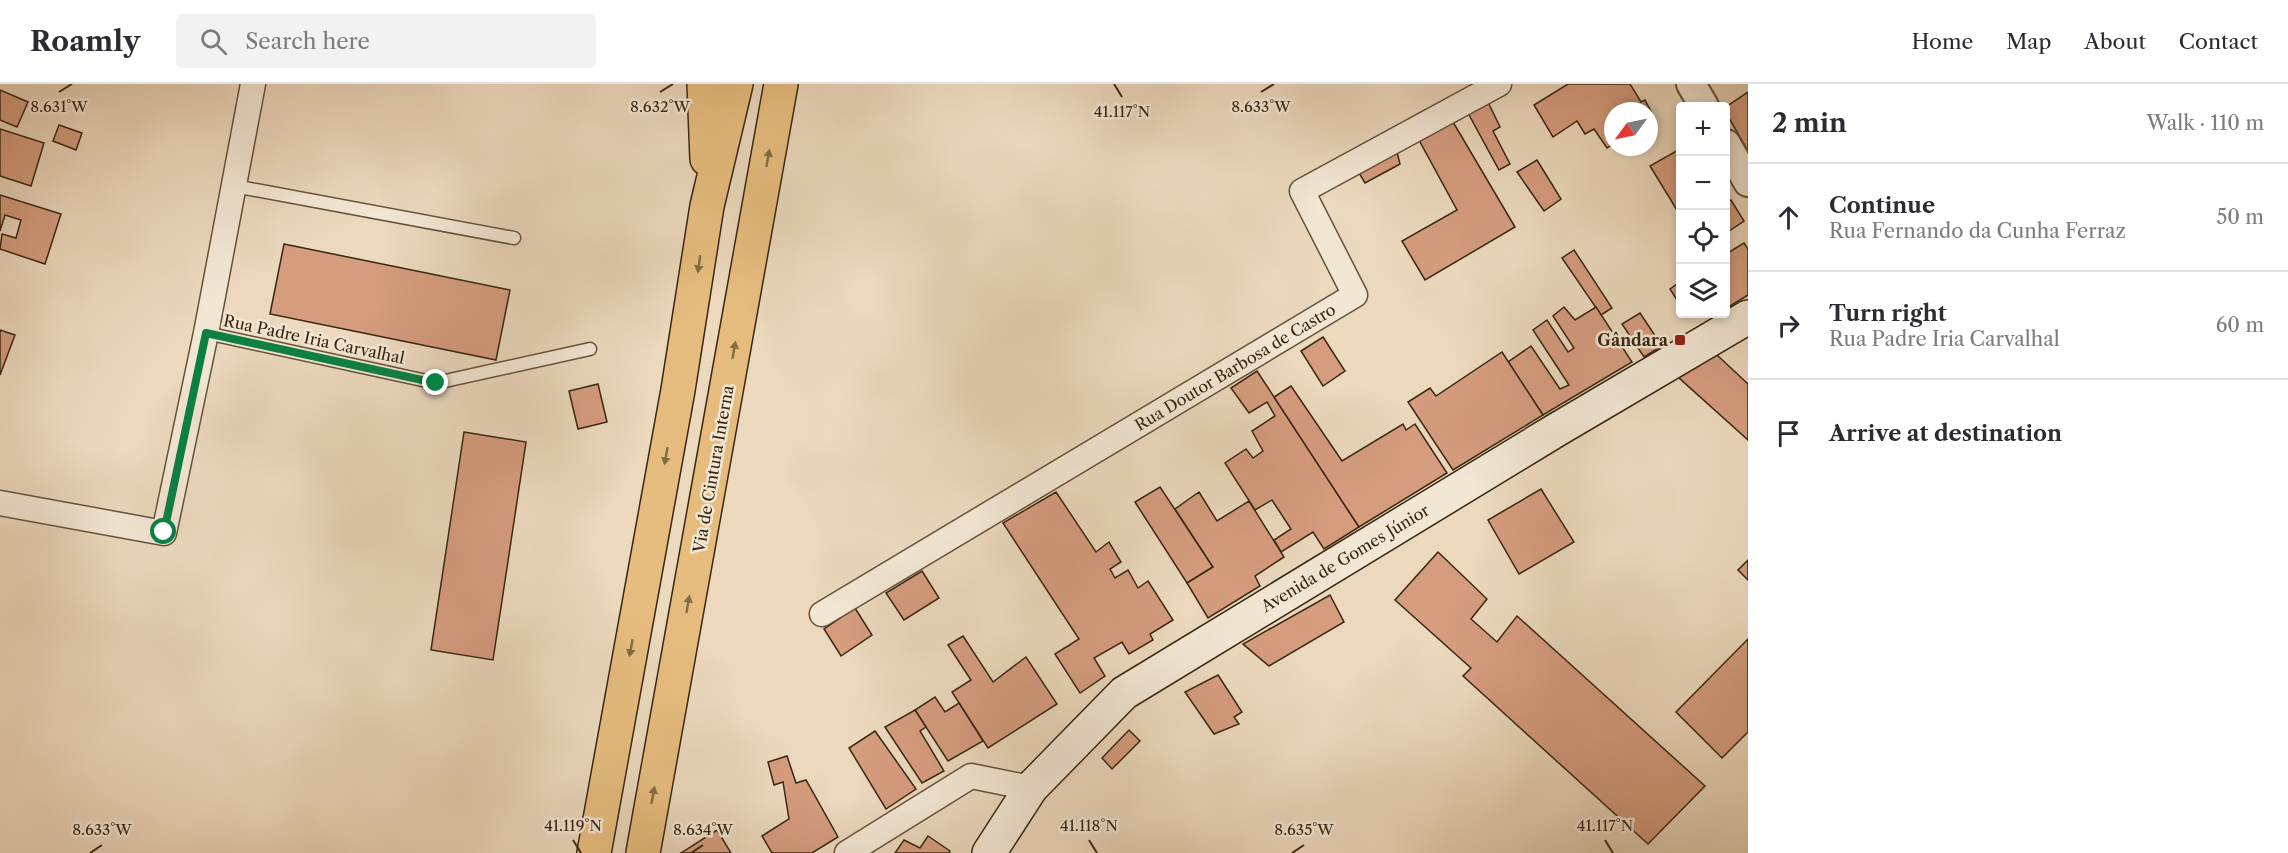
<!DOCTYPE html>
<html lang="en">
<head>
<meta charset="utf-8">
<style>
  body { margin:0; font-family:"Libre Caslon Text",serif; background:#f2f2f3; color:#2b2b33 }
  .controls { position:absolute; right:18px; top:18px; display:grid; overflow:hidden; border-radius:6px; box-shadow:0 3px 9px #0003 }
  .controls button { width:54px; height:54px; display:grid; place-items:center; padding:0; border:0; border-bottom:2px solid #e1e1e2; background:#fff; color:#2b2b33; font:30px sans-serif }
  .compass { position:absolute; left:1604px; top:18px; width:54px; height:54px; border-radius:50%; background:#fff; box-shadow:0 3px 9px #0003; rotate:237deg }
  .stop { position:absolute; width:18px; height:18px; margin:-14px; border:4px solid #0b8043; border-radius:50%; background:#fff }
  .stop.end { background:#0b8043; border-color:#fff; box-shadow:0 2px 6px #0008 }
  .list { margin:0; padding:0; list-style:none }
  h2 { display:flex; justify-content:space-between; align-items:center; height:78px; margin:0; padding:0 24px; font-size:26px }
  h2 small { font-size:20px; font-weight:400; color:#7c7c81 }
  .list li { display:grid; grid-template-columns:39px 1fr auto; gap:18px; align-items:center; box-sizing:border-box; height:108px; padding:0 24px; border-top:2px solid #e1e1e2 }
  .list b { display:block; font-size:22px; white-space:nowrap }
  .list p { margin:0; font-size:20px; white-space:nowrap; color:#7c7c81 }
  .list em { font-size:20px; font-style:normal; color:#7c7c81 }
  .icon { flex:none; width:33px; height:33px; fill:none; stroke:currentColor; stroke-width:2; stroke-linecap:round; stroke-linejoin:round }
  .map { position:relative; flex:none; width:1748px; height:769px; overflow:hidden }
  header { display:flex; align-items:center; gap:36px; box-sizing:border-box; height:84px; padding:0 30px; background:#fff; border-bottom:2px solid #e1e1e2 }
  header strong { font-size:28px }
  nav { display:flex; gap:33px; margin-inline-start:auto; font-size:21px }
  .search { width:420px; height:54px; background:#f2f2f3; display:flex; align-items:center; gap:15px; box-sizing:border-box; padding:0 21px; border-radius:6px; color:#7c7c81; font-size:22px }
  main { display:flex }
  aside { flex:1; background:#fff }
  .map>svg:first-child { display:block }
  .building { fill:#d59c7e; stroke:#38260f; stroke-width:1.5 }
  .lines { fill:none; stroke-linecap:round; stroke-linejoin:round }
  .service-casing { stroke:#65523a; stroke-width:15 }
  .minor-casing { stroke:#65523a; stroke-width:27 }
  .tertiary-casing { stroke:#65523a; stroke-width:32 }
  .secondary-casing { stroke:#38260f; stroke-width:36 }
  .motorway-casing { stroke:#38260f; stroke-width:36 }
  .service { stroke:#f2e6d4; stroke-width:12 }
  .minor { stroke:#f2e6d4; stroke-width:24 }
  .tertiary { stroke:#f2e6d4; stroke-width:28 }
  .secondary { stroke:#f2e6d4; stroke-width:33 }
  .motorway { stroke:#e6bc7e; stroke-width:33 }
  .oneway { fill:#866a41 }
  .route { stroke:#0b8043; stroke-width:8 }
  .ticks { fill:none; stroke:#38260f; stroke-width:2 }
  .poi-dot { fill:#8f2418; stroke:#f2e6d4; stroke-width:2 }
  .labels { text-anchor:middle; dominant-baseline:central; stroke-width:5; stroke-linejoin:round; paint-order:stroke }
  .street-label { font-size:16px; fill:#38260f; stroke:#f2e6d4 }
  .poi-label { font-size:16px; font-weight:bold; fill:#38260f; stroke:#f2e6d4; text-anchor:end }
  .ticks-label { font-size:15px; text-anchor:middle; fill:#38260f; stroke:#f2e6d4; stroke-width:5; stroke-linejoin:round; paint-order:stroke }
</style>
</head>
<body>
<header>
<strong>Roamly</strong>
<div class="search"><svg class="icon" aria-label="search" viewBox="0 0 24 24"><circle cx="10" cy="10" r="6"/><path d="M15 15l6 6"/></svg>Search here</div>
<nav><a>Home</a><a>Map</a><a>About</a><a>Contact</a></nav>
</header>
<main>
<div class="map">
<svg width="1748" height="769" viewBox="0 0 1748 769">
  <rect width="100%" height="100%" fill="#ebd8bd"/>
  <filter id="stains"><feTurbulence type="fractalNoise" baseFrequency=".00333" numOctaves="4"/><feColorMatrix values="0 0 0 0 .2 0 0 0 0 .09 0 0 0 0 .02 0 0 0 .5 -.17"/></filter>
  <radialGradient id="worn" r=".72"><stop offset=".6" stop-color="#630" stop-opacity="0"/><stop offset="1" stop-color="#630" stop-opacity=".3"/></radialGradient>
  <!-- building -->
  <g class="building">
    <path d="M1568,0H1630L1641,18L1645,16L1655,35L1649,39V27H1613V60L1607,64L1594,45L1585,50L1577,37L1553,53L1534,21Z"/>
    <path d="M0,6L28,18L17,43L0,36Z"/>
    <path d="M1748,8V67L1726,29V23Z"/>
    <path d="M1488,18L1500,43L1493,47L1510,80L1499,86L1468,29Z"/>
    <path d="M1453,38L1515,143L1425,196L1402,157L1457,126L1419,56Z"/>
    <path d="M59,41L82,49L76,66L53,57Z"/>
    <path d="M0,45L44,59L31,102L0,92Z"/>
    <path d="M1680,65V131L1650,82Z"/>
    <path d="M1397,68L1400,80L1365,99L1358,87Z"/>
    <path d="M1537,76L1561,115L1544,127L1517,88Z"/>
    <path d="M0,111L61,130L45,180L0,165L2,150L16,154L21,136L5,131L0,147Z"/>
    <path d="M1731,116L1744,137L1726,149V120Z"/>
    <path d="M1744,159L1748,165V211L1727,224L1726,170Z"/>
    <path d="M284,160L510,206L496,276L270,230Z"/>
    <path d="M1574,166L1612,224L1601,231L1562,174Z"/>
    <path d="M1680,198V221L1670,205Z"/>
    <path d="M1564,223L1575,236L1596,223L1632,278L1543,331L1508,278L1531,262L1560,305L1569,301L1533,246L1547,236L1568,268L1574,264L1553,232Z"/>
    <path d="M1640,229L1662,262L1644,273L1622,240Z"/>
    <path d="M0,246L15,251L0,291Z"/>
    <path d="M1323,253L1345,287L1323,302L1301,267Z"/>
    <path d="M1502,268L1543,331L1453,386L1408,318L1430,304L1436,312Z"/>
    <path d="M1716,270L1748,300V356L1678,293Z"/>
    <path d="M1257,287L1359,443L1324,465L1313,448L1281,468L1274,456L1291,445L1272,416L1255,426L1225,379L1246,365L1253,374L1263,367L1252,347L1275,332L1267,318L1249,329L1231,304Z"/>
    <path d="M598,300L607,338L578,345L569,307Z"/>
    <path d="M1291,302L1342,377L1403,340L1406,346L1415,340L1447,389L1359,443L1274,313Z"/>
    <path d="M464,348L526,358L493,576L431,566Z"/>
    <path d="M1160,403L1213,483L1187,499L1135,418Z"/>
    <path d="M1541,405L1574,458L1519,490L1488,436Z"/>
    <path d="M1056,408L1096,468L1109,458L1121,478L1110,485L1115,494L1128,486L1138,504L1148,497L1173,536L1150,550L1153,556L1129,570L1122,558L1094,574L1105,592L1080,609L1055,570L1079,555L1003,439Z"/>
    <path d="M1199,408L1217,437L1249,417L1284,473L1255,492L1260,502L1208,534L1187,499L1213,483L1175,425Z"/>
    <path d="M1438,468L1487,515L1471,535L1497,558L1517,532L1705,702L1648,760L1463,592L1471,584L1395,516Z"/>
    <path d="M1748,476V496L1738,486Z"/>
    <path d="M922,487L939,514L904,536L886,509Z"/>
    <path d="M1330,511L1344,538L1269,582L1243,560Z"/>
    <path d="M855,524L872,551L841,572L824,545Z"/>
    <path d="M963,552L993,598L1026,573L1057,620L988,664L952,608L971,596L948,561Z"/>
    <path d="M1748,555V648L1722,674L1676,628Z"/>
    <path d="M1218,591L1242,628L1234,633L1239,640L1214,650L1185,608Z"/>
    <path d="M935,613L945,628L959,619L983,657L948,677L915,626Z"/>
    <path d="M915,626L926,643L920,647L944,687L922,699L885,643Z"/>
    <path d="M1129,646L1140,657L1112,685L1102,674Z"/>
    <path d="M875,647L916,705L886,725L849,664Z"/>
    <path d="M787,672L796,699L806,696L838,753L812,769H772L762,752L789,735L783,698L774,701L768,678Z"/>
    <path d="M717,746L731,769H681Z"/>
    <path d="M928,752L950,767L949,769H895L904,756L920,764Z"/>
  </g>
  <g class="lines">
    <!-- service casing -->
    <g class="service-casing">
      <g id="service">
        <path d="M234,102L514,154"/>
        <path d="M206,249L436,299L590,265"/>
      </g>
    </g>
    <!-- minor casing -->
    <g class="minor-casing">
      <g id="minor">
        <path d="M0,419L164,449L206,249L253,0"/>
        <path d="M822,530L1355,211L1302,107L1499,0"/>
        <path d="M847,769L971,692L1031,704"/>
      </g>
    </g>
    <!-- tertiary casing -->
    <g class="tertiary-casing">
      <g id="tertiary">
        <path d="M1691,0L1704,22"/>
        <path d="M1726,60L1748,98"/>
      </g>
    </g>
    <!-- secondary casing -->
    <g class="secondary-casing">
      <path id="secondary" d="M989,769L1031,704L1124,609L1558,345L1748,233"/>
    </g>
    <!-- motorway casing -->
    <g class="motorway-casing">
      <g id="motorway">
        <path d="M704,0L707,75"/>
        <path d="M594,769L678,306L707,122L736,0"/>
        <path d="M643,769L781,0"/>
      </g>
    </g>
    <!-- service -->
    <use href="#service" class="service"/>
    <!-- minor -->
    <use href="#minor" class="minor"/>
    <!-- tertiary -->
    <use href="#tertiary" class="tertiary"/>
    <!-- secondary -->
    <use href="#secondary" class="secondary"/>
    <!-- motorway -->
    <use href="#motorway" class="motorway"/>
  </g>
  <!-- one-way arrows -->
  <defs><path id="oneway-solid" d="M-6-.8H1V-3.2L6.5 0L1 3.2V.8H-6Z" transform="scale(1.5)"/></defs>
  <g class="oneway">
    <use href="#oneway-solid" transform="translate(768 74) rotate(-80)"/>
    <use href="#oneway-solid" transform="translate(699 180) rotate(98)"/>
    <use href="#oneway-solid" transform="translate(734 266) rotate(-80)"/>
    <use href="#oneway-solid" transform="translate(666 372) rotate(100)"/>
    <use href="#oneway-solid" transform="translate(688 520) rotate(-80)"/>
    <use href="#oneway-solid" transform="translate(631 564) rotate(100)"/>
    <use href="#oneway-solid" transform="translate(653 711) rotate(-80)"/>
  </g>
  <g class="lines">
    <!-- route -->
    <path class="route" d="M164,448L206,249L436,299"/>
  </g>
  <!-- ticks -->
  <path class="ticks" d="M1114,0L1122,13M59,8L72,0M660,8L673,0M1261,8L1274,0M573,756L581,769M1089,756L1097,769M1605,756L1613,769M90,769L102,761M691,769L703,761M1292,769L1304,761"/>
  <!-- markers -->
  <rect class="poi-dot" x="1674" y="250" width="12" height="12" rx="3"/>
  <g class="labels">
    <!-- street labels -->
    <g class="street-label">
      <text transform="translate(314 255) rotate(12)">Rua Padre Iria Carvalhal</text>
      <text transform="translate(1235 283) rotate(-31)">Rua Doutor Barbosa de Castro</text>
      <text transform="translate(713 385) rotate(-80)">Via de Cintura Interna</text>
      <text transform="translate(1345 474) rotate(-31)">Avenida de Gomes Júnior</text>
    </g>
    <!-- poi labels -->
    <g class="poi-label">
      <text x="1668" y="256">Gândara</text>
    </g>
  </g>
  <g class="ticks-label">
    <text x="660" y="28">8.632°W</text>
    <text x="59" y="28">8.631°W</text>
    <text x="1261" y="28">8.633°W</text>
    <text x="1122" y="33">41.117°N</text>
    <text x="573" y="747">41.119°N</text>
    <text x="1089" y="747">41.118°N</text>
    <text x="1605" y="747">41.117°N</text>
    <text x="102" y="751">8.633°W</text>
    <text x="703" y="751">8.634°W</text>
    <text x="1304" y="751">8.635°W</text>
  </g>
  <rect width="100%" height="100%" filter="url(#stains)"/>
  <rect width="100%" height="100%" fill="url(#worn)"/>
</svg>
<div class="controls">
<button>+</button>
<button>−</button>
<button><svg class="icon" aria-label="locate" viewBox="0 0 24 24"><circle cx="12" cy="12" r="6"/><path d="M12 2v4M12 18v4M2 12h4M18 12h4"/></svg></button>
<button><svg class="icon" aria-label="layers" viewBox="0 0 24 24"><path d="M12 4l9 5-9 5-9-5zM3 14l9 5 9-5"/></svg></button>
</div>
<svg class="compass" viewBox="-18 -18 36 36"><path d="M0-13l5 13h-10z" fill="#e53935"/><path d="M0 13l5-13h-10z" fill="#7c7c81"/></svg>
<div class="stop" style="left:164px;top:448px"></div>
<div class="stop end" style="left:436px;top:299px"></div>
</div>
<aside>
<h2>2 min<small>Walk · 110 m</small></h2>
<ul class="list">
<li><svg class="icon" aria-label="ahead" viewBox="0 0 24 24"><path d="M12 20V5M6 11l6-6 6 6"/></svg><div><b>Continue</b><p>Rua Fernando da Cunha Ferraz</p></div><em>50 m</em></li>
<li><svg class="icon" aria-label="right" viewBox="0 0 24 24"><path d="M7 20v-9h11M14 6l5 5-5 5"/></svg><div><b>Turn right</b><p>Rua Padre Iria Carvalhal</p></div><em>60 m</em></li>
<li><svg class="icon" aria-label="arrive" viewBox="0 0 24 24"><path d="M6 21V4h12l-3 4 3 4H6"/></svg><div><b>Arrive at destination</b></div></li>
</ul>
</aside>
</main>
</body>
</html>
